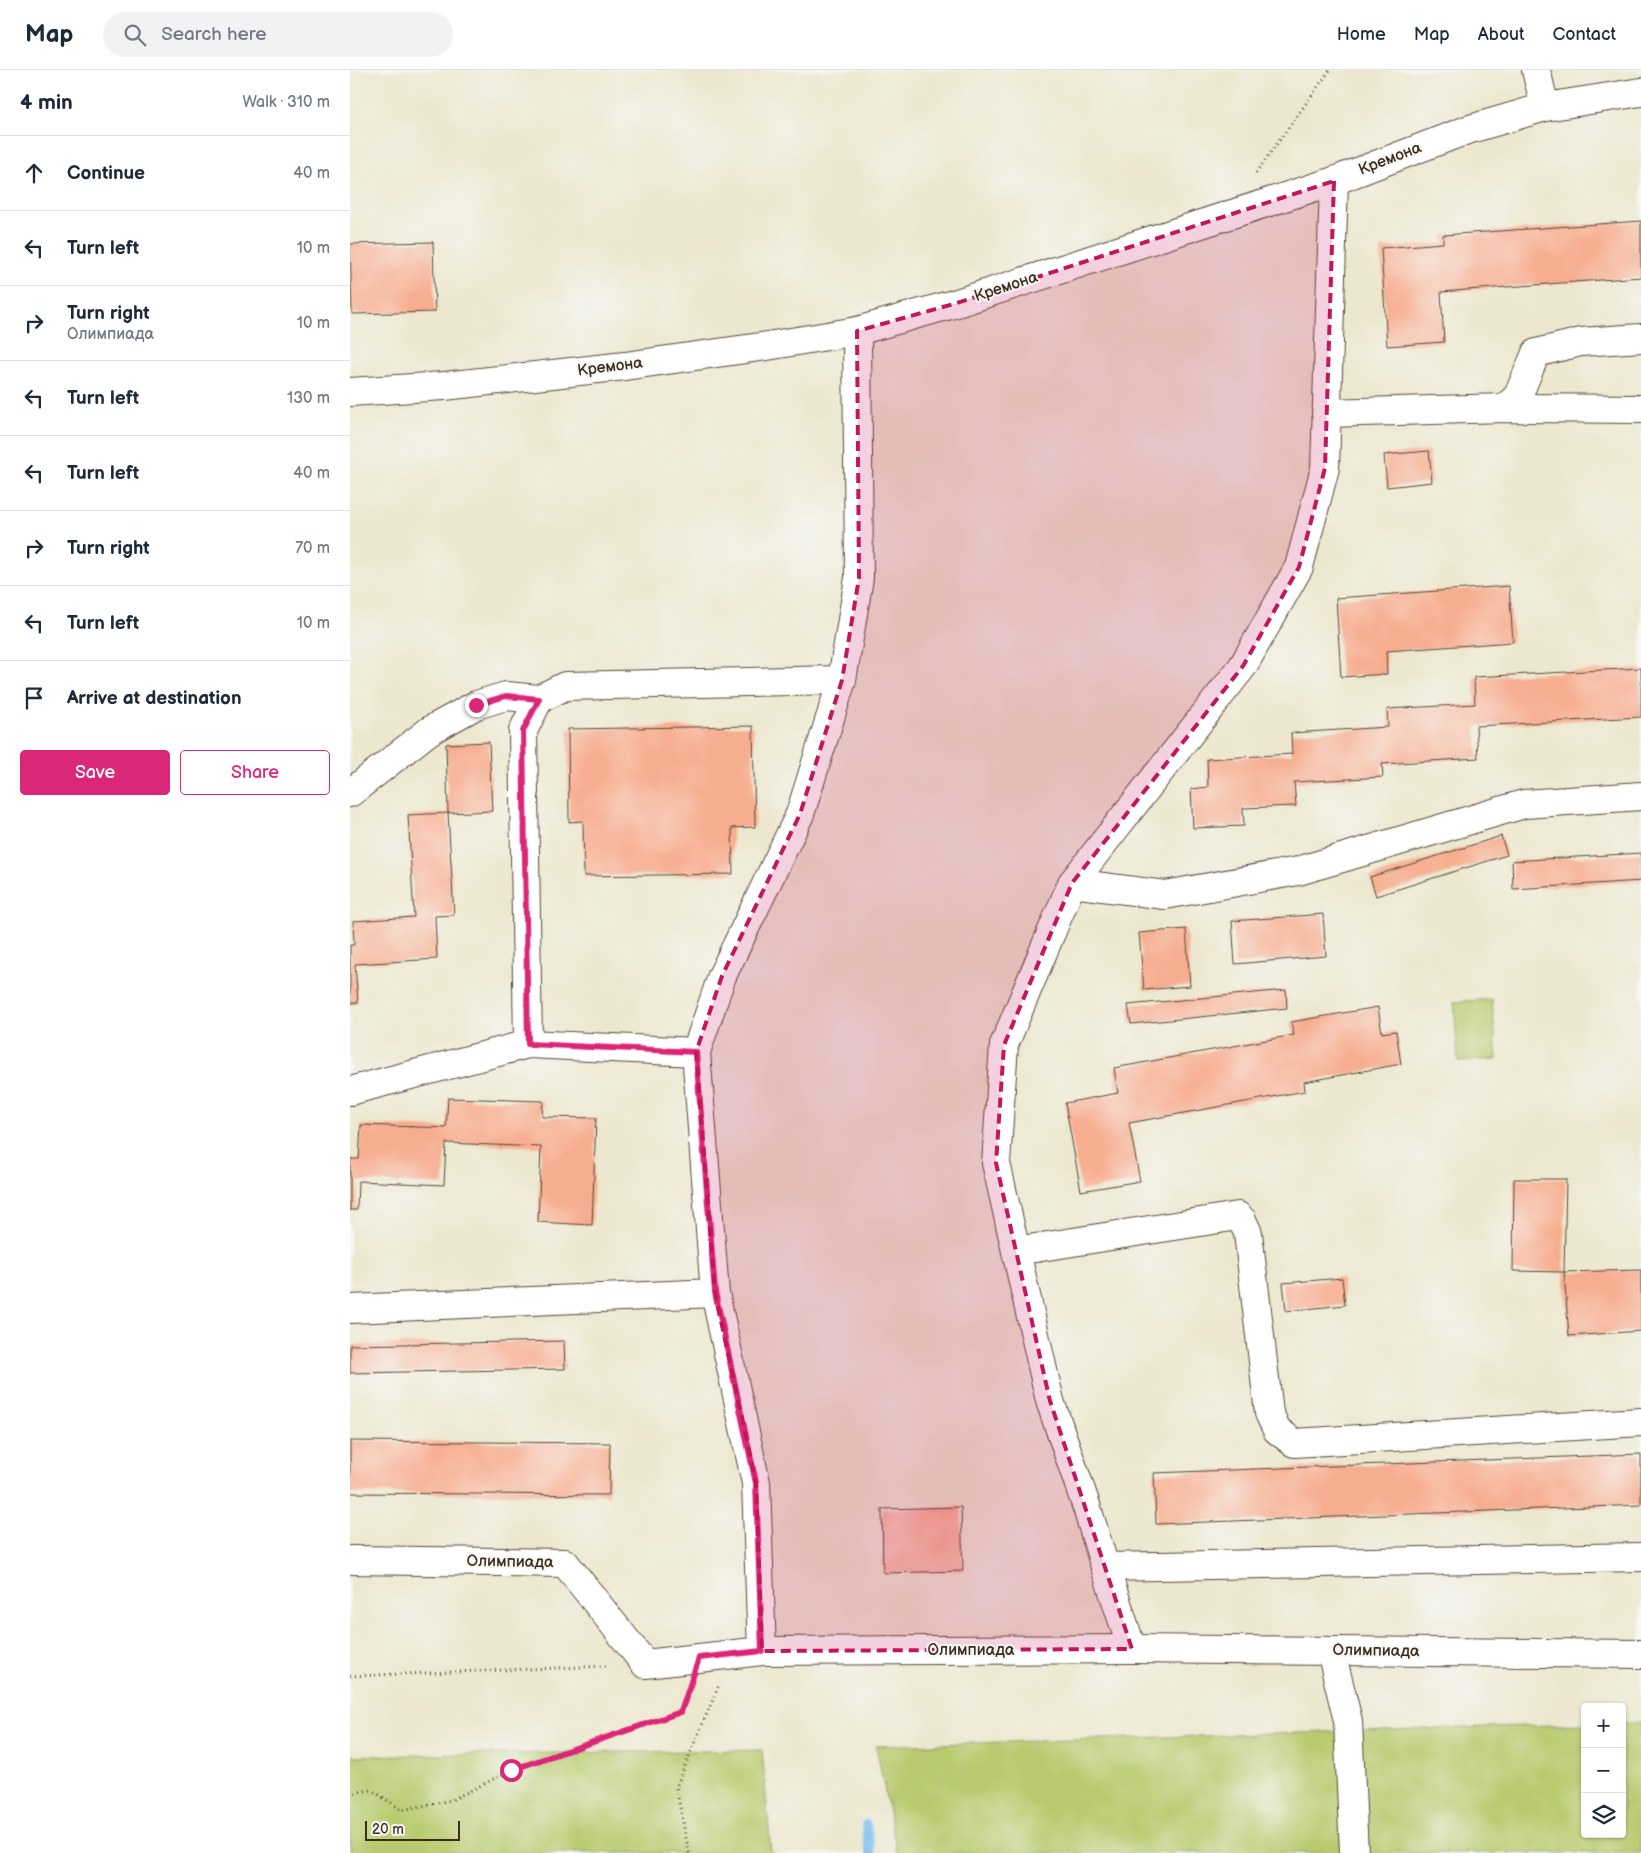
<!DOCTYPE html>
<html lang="en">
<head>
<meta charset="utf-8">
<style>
  body { margin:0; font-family:"Balsamiq Sans",sans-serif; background:#f2f2f3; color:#1f2937 }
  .controls { position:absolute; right:15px; bottom:15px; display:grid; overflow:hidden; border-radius:5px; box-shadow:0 1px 4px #0004 }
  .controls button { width:45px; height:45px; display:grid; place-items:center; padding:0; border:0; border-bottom:1px solid #e0e1e3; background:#fff; color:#1f2937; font:25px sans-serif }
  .scale { position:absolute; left:15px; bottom:12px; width:95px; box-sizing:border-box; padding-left:5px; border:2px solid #3b2a1e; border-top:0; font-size:14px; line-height:18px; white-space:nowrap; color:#3b2a1e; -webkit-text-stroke:4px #f6f6f2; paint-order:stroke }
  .stop { position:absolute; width:15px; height:15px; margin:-11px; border:4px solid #db2777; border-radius:50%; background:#fff }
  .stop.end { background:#db2777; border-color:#fff; box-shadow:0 1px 5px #0008 }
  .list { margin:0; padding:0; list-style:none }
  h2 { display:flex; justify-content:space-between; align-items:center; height:65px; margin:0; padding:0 20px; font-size:21px }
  h2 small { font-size:16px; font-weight:400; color:#747a83 }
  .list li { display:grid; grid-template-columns:32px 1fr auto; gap:15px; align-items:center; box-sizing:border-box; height:75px; padding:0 20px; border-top:1px solid #e0e1e3 }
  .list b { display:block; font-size:19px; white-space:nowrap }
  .list p { margin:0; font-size:16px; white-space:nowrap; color:#747a83 }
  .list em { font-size:16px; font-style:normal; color:#747a83 }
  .actions { display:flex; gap:10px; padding:15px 20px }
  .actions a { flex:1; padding:11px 0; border:1px solid #db2777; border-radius:5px; text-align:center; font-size:18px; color:#db2777 }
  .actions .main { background:#db2777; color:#fff }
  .icon { flex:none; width:28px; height:28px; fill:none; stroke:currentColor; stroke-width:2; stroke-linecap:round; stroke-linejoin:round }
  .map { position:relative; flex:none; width:1291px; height:1783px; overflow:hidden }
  header { display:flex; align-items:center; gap:30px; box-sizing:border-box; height:70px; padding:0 25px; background:#fff; border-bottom:1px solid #e0e1e3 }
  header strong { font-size:24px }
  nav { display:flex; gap:28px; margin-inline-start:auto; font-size:18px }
  .search { width:350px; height:45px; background:#f2f2f3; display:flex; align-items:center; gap:12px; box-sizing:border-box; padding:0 18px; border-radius:28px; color:#747a83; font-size:19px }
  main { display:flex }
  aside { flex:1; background:#fff }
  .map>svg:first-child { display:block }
  .green { fill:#b8ca6d; stroke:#7a7a46 }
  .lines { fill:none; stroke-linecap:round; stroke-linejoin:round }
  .stream { stroke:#7cbdf1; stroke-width:10 }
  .building { fill:#f7ad8f }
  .minor-casing { stroke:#564638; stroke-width:30 }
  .path { stroke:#564638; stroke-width:3; stroke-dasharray:1 4; stroke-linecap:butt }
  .minor { stroke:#fff; stroke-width:28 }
  .route { stroke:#db2777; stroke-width:6 }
  .marked { fill:#c2185b; fill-opacity:0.2; stroke:#c2185b; stroke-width:4; stroke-dasharray:10 6; stroke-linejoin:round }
  .labels { text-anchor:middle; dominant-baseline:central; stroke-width:4; stroke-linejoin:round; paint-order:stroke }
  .street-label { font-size:16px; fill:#3b2a1e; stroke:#f6f6f2 }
</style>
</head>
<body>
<header>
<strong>Map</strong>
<div class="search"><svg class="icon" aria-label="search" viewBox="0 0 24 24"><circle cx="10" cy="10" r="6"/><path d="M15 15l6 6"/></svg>Search here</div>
<nav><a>Home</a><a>Map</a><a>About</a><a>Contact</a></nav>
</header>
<main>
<aside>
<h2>4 min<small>Walk · 310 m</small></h2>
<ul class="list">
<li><svg class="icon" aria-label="ahead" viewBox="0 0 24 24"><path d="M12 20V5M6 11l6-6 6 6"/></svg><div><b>Continue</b></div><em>40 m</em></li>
<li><svg class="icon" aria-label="left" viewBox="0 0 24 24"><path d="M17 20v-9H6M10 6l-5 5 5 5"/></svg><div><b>Turn left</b></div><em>10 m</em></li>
<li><svg class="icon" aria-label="right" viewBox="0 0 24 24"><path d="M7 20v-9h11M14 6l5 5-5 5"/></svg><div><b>Turn right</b><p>Олимпиада</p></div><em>10 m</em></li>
<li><svg class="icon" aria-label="left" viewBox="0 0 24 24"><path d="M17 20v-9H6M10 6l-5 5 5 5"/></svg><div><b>Turn left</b></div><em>130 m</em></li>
<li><svg class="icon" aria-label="left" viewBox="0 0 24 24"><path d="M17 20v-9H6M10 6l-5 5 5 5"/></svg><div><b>Turn left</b></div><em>40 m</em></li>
<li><svg class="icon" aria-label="right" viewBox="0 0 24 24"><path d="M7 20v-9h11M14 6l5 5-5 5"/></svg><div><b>Turn right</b></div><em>70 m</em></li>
<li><svg class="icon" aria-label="left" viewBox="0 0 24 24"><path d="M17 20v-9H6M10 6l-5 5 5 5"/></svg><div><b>Turn left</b></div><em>10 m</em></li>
<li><svg class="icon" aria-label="arrive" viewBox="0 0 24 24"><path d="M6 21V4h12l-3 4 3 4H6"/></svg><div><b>Arrive at destination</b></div></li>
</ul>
<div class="actions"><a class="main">Save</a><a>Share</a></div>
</aside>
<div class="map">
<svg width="1291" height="1783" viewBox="0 0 1291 1783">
  <rect width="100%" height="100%" fill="#f6f6f2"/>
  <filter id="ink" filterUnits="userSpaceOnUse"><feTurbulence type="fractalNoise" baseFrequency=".02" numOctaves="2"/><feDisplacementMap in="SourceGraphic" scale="10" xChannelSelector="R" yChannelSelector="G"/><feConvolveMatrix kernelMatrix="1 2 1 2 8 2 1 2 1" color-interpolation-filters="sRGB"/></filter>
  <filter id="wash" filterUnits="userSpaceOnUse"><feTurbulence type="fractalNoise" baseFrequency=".0096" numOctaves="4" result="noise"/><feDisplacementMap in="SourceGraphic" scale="20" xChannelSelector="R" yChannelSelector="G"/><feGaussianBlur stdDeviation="1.12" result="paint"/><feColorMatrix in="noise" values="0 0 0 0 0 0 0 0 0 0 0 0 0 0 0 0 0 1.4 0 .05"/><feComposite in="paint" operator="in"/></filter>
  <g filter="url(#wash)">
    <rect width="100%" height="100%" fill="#ece7ce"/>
    <!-- green -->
    <g class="green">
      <path d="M1142,929L1147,989L1108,992L1104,932Z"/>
      <path d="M1291,1652V1783H547L526,1676L1235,1654V1764H1272V1653Z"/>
      <path d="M412,1680L421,1783H0V1686Z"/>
    </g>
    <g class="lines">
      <!-- stream -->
      <path class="stream" d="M516,1755L521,1783"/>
    </g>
    <g id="blocks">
      <!-- building -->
      <g class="building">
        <path d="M1291,151V207L1091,222L1094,272L1037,276L1031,178L1093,173V165Z"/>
        <path d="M83,172L85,242L2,244L0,174Z"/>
        <path d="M1079,381L1082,412L1037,417L1034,385Z"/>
        <path d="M1159,516L1163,572L1036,581L1037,604L991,607L986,528Z"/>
        <path d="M1291,598V647L1126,656L1128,688L1032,694L1033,707L944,712L946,736L893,738L894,756L843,758L841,719L858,717L857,689L942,684L941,663L1038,657L1037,639L1125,634L1124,607Z"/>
        <path d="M403,656L405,757L382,758L383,804L234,806L233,751L219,752L218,659Z"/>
        <path d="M139,672L142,741L98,743L96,674Z"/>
        <path d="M98,743L104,845L85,846L87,889L5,894L8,933H0V875H4L3,851L64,847L58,745Z"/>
        <path d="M1151,766L1157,785L1026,826L1020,807Z"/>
        <path d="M1291,783V811L1163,819L1162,791Z"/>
        <path d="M973,844L976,886L885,894L882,851Z"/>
        <path d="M836,859L840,916L794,920L789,863Z"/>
        <path d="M936,920L937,938L781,954L778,935Z"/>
        <path d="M1028,937L1032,963L1046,961L1051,994L954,1012L955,1021L779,1053L790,1111L731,1121L715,1033L768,1023L764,998L944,965L941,952Z"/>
        <path d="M98,1028L193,1031L192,1047L246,1048L242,1155L188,1152L191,1077L96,1073L94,1115L8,1111L7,1140H0V1089H9L11,1055L96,1058Z"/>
        <path d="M1164,1109H1216L1214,1202L1291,1200V1261L1219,1266L1214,1202L1163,1201Z"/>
        <path d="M992,1208L995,1235L936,1241L933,1213Z"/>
        <path d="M214,1271L215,1299L0,1303V1275Z"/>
        <path d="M0,1371L260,1373L259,1425L0,1423Z"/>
        <path d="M1291,1384V1435L806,1454L804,1403Z"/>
        <path d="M611,1437L613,1501L533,1503L532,1439Z"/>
      </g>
    </g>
  </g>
  <g filter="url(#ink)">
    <use href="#blocks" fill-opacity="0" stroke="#564638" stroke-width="1"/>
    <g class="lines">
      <!-- minor casing -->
      <g class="minor-casing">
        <g id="minor">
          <path d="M1186,0L1195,37"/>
          <path d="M0,322L94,316L275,296L417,276L507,261L607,233L984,111L1117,60L1195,37L1291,22"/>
          <path d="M1155,338L1168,326L1186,283L1231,272L1291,268"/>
          <path d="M976,343L1155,338L1291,339"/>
          <path d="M0,723L79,661L126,635L156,626L189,629"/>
          <path d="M722,813L815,825L948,801L1174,734L1291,726"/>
          <path d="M178,974L173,661L189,629L215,616L492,610"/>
          <path d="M0,1021L178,974L346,982"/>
          <path d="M666,1181L888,1146L892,1150L898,1163L919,1343L927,1360L944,1373L1291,1352"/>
          <path d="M0,1239L365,1223"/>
          <path d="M0,1490L215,1493L295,1594L412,1581L782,1579L1291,1584"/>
          <path d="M755,1497L1291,1487"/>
          <path d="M782,1579L755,1497L737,1438L700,1331L646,1093L654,975L722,813L893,596L949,497L975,398L984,111"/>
          <path d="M412,1581L406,1413L365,1223L346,982L372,906L450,744L492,610L509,508L507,261"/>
          <path d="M981,1581L998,1651L1004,1783"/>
        </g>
      </g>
      <!-- path -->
      <g class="path">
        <path d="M906,103L980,0"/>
        <path d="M0,1606L257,1596"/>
        <path d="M0,1723L22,1720L52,1740L102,1730L161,1700L331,1642L338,1620"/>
        <path d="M339,1783L326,1717L369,1615"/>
      </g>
      <!-- minor -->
      <use href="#minor" class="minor"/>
    </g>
  </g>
  <g class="lines" filter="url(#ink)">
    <!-- route -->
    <path class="route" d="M126,635L156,626L189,629L173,661L178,974L346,982L365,1222L406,1413L412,1581L349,1588L331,1642L161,1700"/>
  </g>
  <!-- marked area -->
  <path class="marked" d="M984,111L975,398L949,497L893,596L722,813L654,975L646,1093L700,1331L782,1579L412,1581L406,1413L365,1223L346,982L372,906L450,744L492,610L509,508L507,261L607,233Z"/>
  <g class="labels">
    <!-- street labels -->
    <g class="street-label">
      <text transform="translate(1040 89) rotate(-21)">Кремона</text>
      <text transform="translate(656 217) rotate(-18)">Кремона</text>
      <text transform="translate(260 297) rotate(-7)">Кремона</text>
      <text transform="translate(160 1492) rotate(1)">Олимпиада</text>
      <text x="621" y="1580">Олимпиада</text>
      <text transform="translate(1026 1581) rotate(1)">Олимпиада</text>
    </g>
  </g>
</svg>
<div class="controls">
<button>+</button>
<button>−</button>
<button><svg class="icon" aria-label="layers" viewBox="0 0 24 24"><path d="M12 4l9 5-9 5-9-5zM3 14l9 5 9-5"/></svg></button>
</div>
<div class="scale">20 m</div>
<div class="stop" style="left:161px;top:1700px"></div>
<div class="stop end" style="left:126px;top:635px"></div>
</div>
</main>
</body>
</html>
